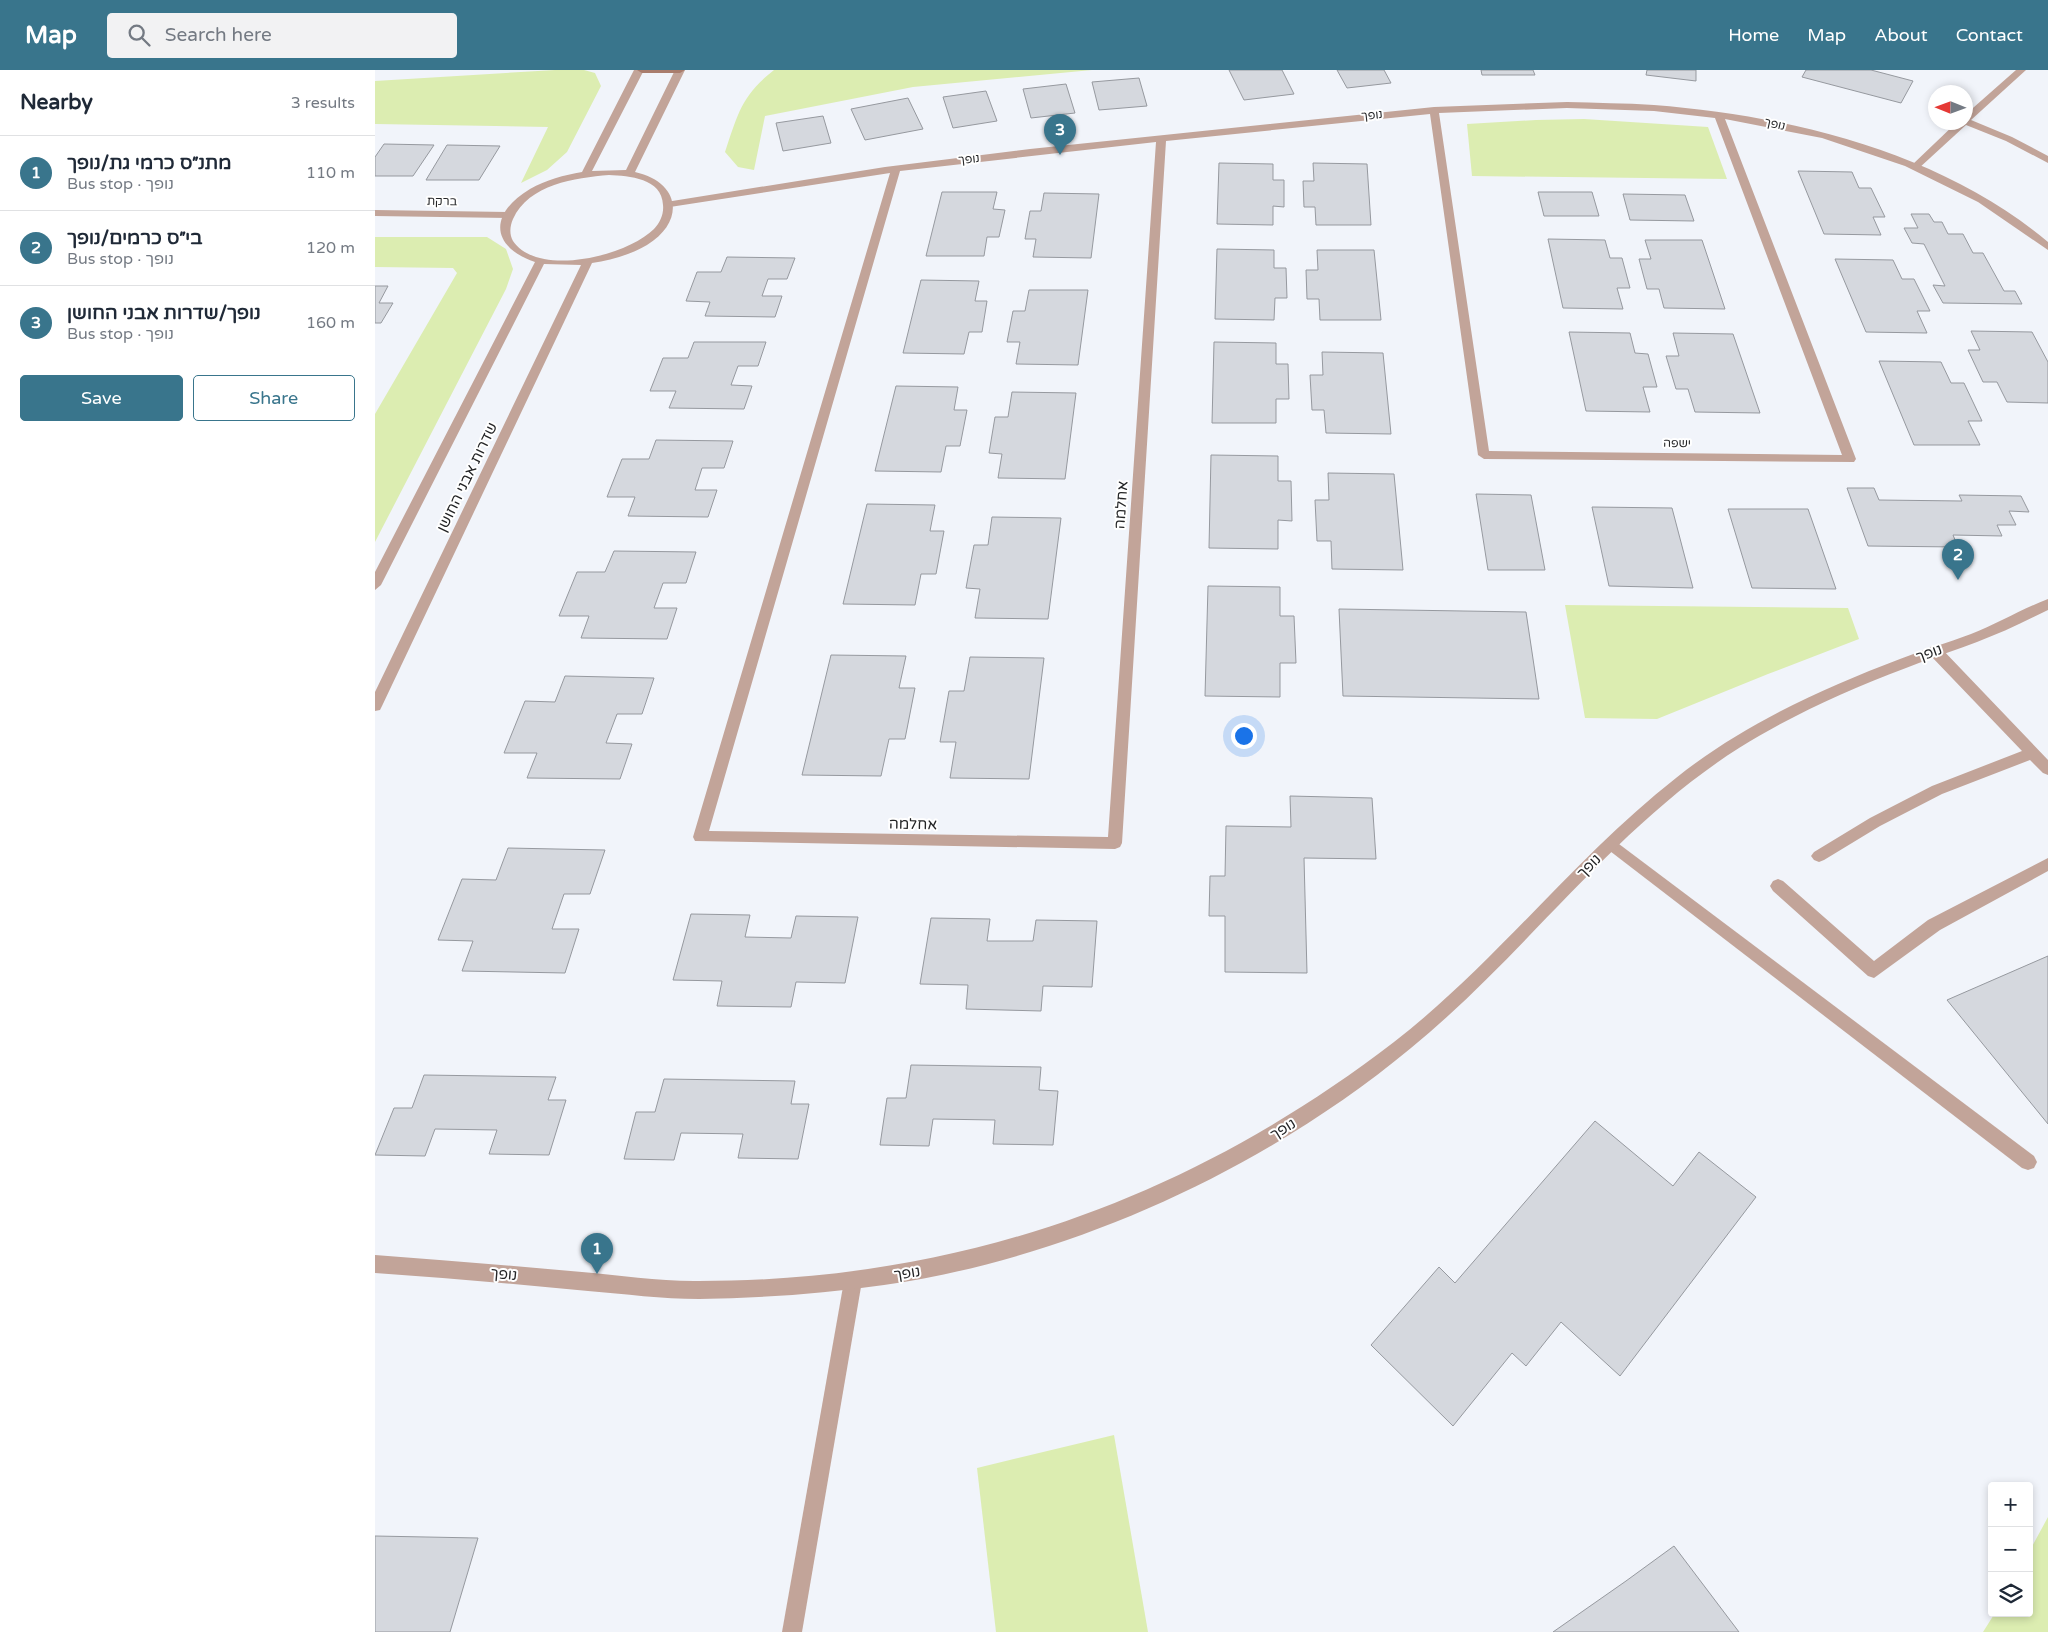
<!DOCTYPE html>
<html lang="en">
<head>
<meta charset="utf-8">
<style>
  body { margin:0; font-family:"Varela Round","Noto Sans Hebrew",sans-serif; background:#f2f2f3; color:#1f2937 }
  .controls { position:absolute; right:15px; bottom:15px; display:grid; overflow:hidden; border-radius:5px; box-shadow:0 2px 8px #0003 }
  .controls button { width:45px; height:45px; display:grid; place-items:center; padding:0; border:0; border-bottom:1px solid #e0e1e3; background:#fff; color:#1f2937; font:25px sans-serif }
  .compass { position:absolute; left:1553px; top:15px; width:45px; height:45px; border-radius:50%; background:#fff; box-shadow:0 2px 8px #0003; rotate:271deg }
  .you { position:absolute; left:868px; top:665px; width:18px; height:18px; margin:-12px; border:4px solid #fff; border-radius:50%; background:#1a73e8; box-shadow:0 0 0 8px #1a73e833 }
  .badge { display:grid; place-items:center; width:32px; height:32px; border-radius:50%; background:#39758c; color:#fff; font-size:16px; font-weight:700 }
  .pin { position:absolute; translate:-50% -41px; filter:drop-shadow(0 1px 2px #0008) }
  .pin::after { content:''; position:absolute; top:26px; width:18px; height:15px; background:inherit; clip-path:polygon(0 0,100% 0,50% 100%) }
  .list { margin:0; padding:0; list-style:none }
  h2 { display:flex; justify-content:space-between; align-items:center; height:65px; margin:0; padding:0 20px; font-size:21px }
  h2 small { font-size:16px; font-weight:400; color:#747a83 }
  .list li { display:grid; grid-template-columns:32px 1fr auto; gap:15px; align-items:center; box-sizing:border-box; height:75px; padding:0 20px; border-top:1px solid #e0e1e3 }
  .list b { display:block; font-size:19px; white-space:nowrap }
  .list p { margin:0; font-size:16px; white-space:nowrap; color:#747a83 }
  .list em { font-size:16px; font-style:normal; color:#747a83 }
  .actions { display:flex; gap:10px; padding:15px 20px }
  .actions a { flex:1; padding:11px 0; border:1px solid #39758c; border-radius:5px; text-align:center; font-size:18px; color:#39758c }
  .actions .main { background:#39758c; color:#fff }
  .icon { flex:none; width:28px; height:28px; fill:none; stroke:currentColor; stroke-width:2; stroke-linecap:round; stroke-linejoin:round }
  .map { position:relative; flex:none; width:1673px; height:1562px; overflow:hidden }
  header { display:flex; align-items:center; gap:30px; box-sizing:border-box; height:70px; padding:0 25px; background:#39758c; color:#fff }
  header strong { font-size:24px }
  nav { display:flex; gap:28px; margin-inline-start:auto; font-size:18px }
  .search { width:350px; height:45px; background:#f2f2f3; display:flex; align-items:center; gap:12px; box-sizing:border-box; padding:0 18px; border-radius:5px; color:#747a83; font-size:19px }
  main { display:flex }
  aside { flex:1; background:#fff }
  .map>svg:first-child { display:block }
  .green { fill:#dcedb1 }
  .building { fill:#d5d8de; stroke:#96999f }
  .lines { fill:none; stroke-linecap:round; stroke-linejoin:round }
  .service { fill:#c2a499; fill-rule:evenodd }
  .minor { fill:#c2a499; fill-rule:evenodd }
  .tertiary { fill:#c2a499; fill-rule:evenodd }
  .secondary { fill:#a97d6d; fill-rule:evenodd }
  .labels { text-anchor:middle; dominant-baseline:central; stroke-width:4; stroke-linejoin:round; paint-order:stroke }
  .far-street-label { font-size:12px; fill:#242527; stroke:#fff }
  .street-label { font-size:15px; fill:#242527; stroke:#fff }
</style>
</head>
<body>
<header>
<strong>Map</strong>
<div class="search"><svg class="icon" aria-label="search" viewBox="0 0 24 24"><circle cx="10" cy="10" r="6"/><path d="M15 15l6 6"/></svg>Search here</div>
<nav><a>Home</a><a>Map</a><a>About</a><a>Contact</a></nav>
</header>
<main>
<aside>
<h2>Nearby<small>3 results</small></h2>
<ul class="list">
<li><span class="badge">1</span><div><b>מתנ״ס כרמי גת/נופך</b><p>Bus stop · נופך</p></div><em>110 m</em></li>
<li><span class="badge">2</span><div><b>בי״ס כרמים/נופך</b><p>Bus stop · נופך</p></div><em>120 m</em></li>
<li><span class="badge">3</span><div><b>נופך/שדרות אבני החושן</b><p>Bus stop · נופך</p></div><em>160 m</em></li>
</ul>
<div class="actions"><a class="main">Save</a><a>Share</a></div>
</aside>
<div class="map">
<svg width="1673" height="1562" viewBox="0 0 1673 1562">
  <rect width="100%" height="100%" fill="#f1f4fa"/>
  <!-- green -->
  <g class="green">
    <path d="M180,0H209L220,3L226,16L192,82L172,100L146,113L173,57L0,54V11Z"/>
    <path d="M399,0H717L538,17L390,46L379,100L363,97L350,82C363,44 366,26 399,0Z"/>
    <path d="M1209,49L1333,57L1352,109L1097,106L1092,54L1161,50Z"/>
    <path d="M0,167H112L131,179L138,199L131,219L0,472V344L82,203L78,198L0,197Z"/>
    <path d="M1190,535L1473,538L1484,569L1393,604L1282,649L1210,648Z"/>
    <path d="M739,1365L773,1562H621L602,1398Z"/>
    <path d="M1673,1447V1562H1608L1620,1543H1654V1482Z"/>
  </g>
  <!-- building -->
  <g class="building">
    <path d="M854,0H907L919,24L869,30Z"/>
    <path d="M962,0H1009L1016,13L972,18Z"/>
    <path d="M1106,0H1158L1160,5H1107Z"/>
    <path d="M1272,0H1321V11L1271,5Z"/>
    <path d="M1431,0H1496L1538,11L1526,33L1427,7Z"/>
    <path d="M764,8L772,36L724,40L717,12Z"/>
    <path d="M691,14L700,43L656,48L648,19Z"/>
    <path d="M611,21L622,51L578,58L568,27Z"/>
    <path d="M533,28L548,59L490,70L476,39Z"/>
    <path d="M448,46L456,73L408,81L401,53Z"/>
    <path d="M9,74L59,75L38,106H0V87Z"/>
    <path d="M72,75L125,76L104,110H51Z"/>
    <path d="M844,93L898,94V110H909V137L898,136V155L842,154Z"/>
    <path d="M938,93L992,94L996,155H941L940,137H929L928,111H939Z"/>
    <path d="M1423,101L1477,102L1484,118H1496L1510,147H1498L1506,165L1449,164Z"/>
    <path d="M567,122H622L618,139L630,140L624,167H612L609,186H551Z"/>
    <path d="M1163,122H1217L1224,146H1169Z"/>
    <path d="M669,123L724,124L716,188L658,187L661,169H650L655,141H666Z"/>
    <path d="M1248,124L1310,125L1319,151L1255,150Z"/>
    <path d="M1536,144H1554L1559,152H1567L1573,164H1588L1598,183H1608L1629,221H1640L1647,234L1568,233L1558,215L1570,216L1549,174L1537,173L1529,158H1543Z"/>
    <path d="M1173,169L1230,170L1235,188H1247L1255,218H1242L1248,239L1188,238Z"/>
    <path d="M1270,170H1327L1350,239L1289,238L1284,219H1272L1264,189H1276Z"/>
    <path d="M842,179L899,180V198H911L912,228H900L899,250L840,249Z"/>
    <path d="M942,180H999L1006,250H945L944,229H932L931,200H943Z"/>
    <path d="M352,187L420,188L412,209H393L387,226H407L400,247L330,246L335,232L311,231L322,202H346Z"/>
    <path d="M1460,189L1518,190L1527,209H1539L1555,241H1542L1552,263L1491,262Z"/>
    <path d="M546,210L604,211L600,231H612L607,262H594L589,284L528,283Z"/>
    <path d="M0,216H13L4,233H18L6,253H0Z"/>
    <path d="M654,220H713L703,295L641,294L645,272H632L638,241H650Z"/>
    <path d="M1596,261L1657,262L1673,292V333L1632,332L1622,312H1608L1593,280H1605Z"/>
    <path d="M1194,262L1255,263L1260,283L1273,284L1282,317H1268L1275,342L1211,341Z"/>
    <path d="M1298,263L1358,264L1385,343L1320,342L1313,319H1301L1291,286H1304Z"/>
    <path d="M319,272H391L383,296H363L356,315L377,316L369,339L294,338L301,321H275L288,288H313Z"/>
    <path d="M839,272L901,273V294H913L914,329H901V353H837Z"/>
    <path d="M947,282L1008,283L1016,364L951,363L949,340H937L935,305H948Z"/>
    <path d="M1504,291L1566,292L1576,313H1589L1607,351H1593L1605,375H1539Z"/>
    <path d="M521,316L583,317L579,340H592L585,376H571L566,402L500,401Z"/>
    <path d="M637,322L701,323L690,409L623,408L627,384L614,383L620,347H633Z"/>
    <path d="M281,370L358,371L349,398H327L320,420H342L333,447L253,446L260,427H232L247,389H274Z"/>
    <path d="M836,385L903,386V411H916L917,451L903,450V479L834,478Z"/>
    <path d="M953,403L1019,404L1028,500L957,499L956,471H942L940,430H954Z"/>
    <path d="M1472,418H1499L1504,430L1587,431L1584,425L1646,426L1654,442L1634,441L1641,455H1622L1627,466L1578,465L1583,477L1493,476Z"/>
    <path d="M1101,424L1156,425L1170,500H1113Z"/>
    <path d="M492,434L560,435L555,461H569L561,504H546L540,535L468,534Z"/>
    <path d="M1217,437L1297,438L1318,518L1234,516Z"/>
    <path d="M1353,439H1433L1461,519L1377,518Z"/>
    <path d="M617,447L686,448L673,549L600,548L605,519L591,518L599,475H613Z"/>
    <path d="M239,481L321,482L311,513H288L279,538H302L292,569L206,568L214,546H184L202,502H230Z"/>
    <path d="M833,516L905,517V546H919L921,593H905V627L830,626Z"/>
    <path d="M964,539L1151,542L1164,629L968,626Z"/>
    <path d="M456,585L531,586L524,618H540L530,669H514L506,706L427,705Z"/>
    <path d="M595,587L669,588L654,709L575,708L581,672H565L574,621H589Z"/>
    <path d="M190,606L279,608L267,644H242L231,673L257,674L245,709L152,708L162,683H129L150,631L180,632Z"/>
    <path d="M915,726L997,728L1001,789L929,788L932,903L850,902V846H834L835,806H850L851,756L916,757Z"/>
    <path d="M133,778L230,780L215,824H189L177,859H204L190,903L87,901L98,871L63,870L87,809L121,810Z"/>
    <path d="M316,844L375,845L370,867L416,868L421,846L483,847L470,913L421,912L416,937L342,936L347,911L298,910Z"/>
    <path d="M556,848L615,849L612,871H658L661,850L722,851L717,917L668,916L666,941L591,939L593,915L545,914Z"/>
    <path d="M1673,886V1054L1572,930Z"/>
    <path d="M536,995L666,997L664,1020L683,1021L678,1075L618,1074L620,1050L558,1049L554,1076L505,1075L512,1028H531Z"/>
    <path d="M49,1005L181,1007L173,1030H191L174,1085L114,1084L122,1060L60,1059L50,1086L0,1085L19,1038H37Z"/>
    <path d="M289,1009L420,1011L416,1034H434L423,1089L363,1088L368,1064L306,1063L299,1090L249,1089L261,1042H280Z"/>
    <path d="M1220,1051L1298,1116L1324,1082L1381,1127L1245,1306L1186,1252L1151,1296L1137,1283L1078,1356L996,1275L1064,1197L1080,1213Z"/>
    <path d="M0,1466L103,1468L75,1562H0Z"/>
    <path d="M1299,1476L1364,1562H1178L1251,1511Z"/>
  </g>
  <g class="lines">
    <!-- service -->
    <g class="service">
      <path d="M1641,0H1651L1596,50L1637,67L1673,86V93L1631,71L1591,55L1543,99H1537V95L1582,52H1590V45Z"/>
      <path d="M1560,576L1565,577L1673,690V705L1668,703L1655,690L1567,724L1505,756L1449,790L1444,792L1439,790L1436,786L1439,782L1495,748L1557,716L1647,681L1555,585L1553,581L1555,577Z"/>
      <path d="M1236,768L1659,1086L1662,1092L1659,1098L1653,1100L1647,1098L1231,778L1229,774L1231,770Z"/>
      <path d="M1673,788V801L1565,860L1499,908L1493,906L1398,821L1395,816L1398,811L1403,809L1408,811L1499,891L1553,850Z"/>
      <path d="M478,1202L484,1205L487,1211L427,1562H407L469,1211L472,1205Z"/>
    </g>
    <!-- minor -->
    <g class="minor">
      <path d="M1192,32C1221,33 1250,33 1279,35C1417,46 1565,82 1673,172V180L1603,132L1530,96L1447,68L1350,49L1481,389L1479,392L1109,389L1103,385L1055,44L791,71L747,773L745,777L740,779L320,771L318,767L515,103L295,137L291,136V132L510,97L655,79L1059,37ZM1192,38L1279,41L1340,48L1467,385L1114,381L1064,43ZM781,72L733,767L334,761L525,101Z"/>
      <path d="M0,140L133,142L138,145L133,148L0,146Z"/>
      <path d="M1673,529V540L1644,554C1607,572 1569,583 1531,598C1473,620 1417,645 1364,678C1238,758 1151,884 1036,978C890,1099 697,1188 509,1215C447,1224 386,1228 324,1229C287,1229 250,1224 213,1221C142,1214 71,1208 0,1203V1185C69,1190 138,1196 207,1202C244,1205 282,1211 319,1211C581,1212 812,1131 1019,972C1121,893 1199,788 1301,708C1367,655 1446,619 1525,589C1548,580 1572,573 1596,564C1622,554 1647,539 1673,529Z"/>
    </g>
    <!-- tertiary -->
    <path class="tertiary" d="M259,0H269L217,101L251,100L300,0H310L260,102C305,112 311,151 272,175C255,185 236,190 217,193L7,636L5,640L0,641V622L206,195L169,194L6,515L0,520V502L160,192C114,176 115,143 155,119C171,110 189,105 207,102ZM234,105C254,106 287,108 288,135C289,144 285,153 279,159C252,186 163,208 138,171C134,164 135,156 138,149C154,114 200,108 234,105Z"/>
    <!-- secondary -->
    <path class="secondary" d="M262,0H310L305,3H267Z"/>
  </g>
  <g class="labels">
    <!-- far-street labels -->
    <g class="far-street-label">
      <text transform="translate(997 45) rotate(-6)">נופך</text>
      <text transform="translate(1400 54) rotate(13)">נופך</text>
      <text transform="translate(594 89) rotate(-6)">נופך</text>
      <text transform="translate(67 131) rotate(1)">ברקת</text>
      <text transform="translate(1302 373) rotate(1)">ישפה</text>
    </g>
    <!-- street labels -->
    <g class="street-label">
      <text transform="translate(92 407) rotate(-64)">שדרות אבני החושן</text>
      <text transform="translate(746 435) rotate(-86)">אחלמה</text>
      <text transform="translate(1554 583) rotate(-20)">נופך</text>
      <text transform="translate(538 754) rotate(1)">אחלמה</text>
      <text transform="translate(1214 796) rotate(-46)">נופך</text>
      <text transform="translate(908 1059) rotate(-32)">נופך</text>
      <text transform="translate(532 1203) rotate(-9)">נופך</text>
      <text transform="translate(129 1204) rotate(5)">נופך</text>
    </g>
  </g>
</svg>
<div class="controls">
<button>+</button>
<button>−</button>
<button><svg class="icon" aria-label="layers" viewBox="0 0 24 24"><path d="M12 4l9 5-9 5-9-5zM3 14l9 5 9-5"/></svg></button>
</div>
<svg class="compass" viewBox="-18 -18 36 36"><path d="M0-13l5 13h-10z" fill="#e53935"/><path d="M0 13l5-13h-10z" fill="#747a83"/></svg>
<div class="you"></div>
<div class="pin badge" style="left:222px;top:1204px">1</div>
<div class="pin badge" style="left:1583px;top:510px">2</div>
<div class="pin badge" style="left:685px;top:85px">3</div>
</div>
</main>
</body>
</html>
